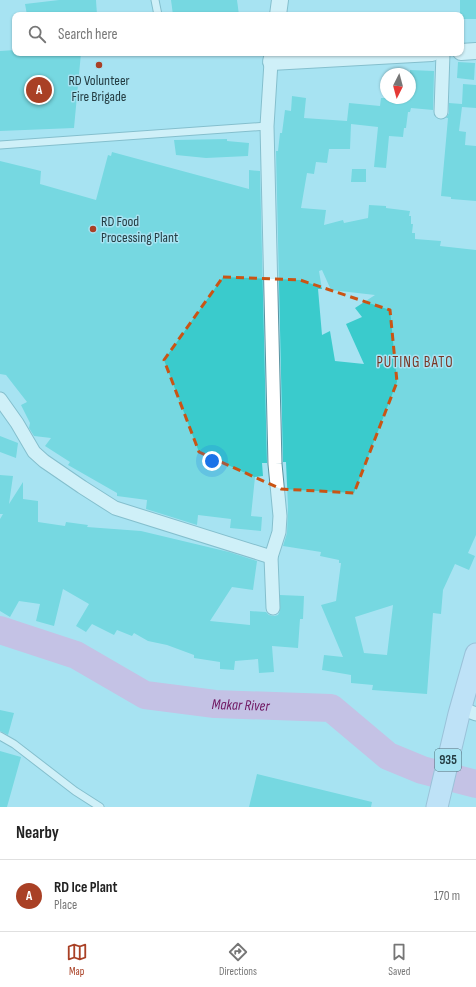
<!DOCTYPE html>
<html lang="en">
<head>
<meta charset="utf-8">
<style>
  body { margin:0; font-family:"Sofia Sans Condensed",sans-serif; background:#f6f6f6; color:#222 }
  .compass { position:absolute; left:380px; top:68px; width:36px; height:36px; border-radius:50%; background:#fff; box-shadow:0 1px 3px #0004; rotate:186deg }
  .you { position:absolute; left:212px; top:461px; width:14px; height:14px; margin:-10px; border:3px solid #fff; border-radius:50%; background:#1a73e8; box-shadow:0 0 0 6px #1a73e833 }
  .badge { display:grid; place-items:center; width:26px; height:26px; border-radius:50%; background:#a94025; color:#fff; font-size:13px; font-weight:700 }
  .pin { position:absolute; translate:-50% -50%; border:2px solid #fff; box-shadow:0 1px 4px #0006 }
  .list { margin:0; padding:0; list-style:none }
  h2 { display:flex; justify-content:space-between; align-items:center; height:52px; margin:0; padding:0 16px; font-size:17px }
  h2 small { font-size:13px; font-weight:400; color:#767676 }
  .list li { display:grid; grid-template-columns:26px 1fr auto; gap:12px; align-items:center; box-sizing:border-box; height:72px; padding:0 16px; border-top:1px solid #e0e0e0 }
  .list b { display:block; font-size:15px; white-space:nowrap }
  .list p { margin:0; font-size:13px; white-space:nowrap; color:#767676 }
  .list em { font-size:13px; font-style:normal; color:#767676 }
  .icon { flex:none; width:22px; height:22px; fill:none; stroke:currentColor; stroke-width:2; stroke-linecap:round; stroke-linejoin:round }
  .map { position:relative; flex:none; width:476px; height:807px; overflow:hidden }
  .search { position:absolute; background:#fff; box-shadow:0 1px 3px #0004; left:12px; right:12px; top:12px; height:44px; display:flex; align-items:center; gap:10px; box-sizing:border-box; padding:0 14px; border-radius:8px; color:#767676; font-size:15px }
  .sheet { height:124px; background:#fff }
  nav { display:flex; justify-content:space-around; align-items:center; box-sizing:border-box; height:56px; border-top:1px solid #e0e0e0; background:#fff; font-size:11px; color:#767676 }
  nav a { display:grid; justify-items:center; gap:2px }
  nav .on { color:#a94025 }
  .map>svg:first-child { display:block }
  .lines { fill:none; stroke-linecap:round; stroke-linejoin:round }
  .river { stroke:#e699d4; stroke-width:28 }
  .building { fill:#3acbcc; fill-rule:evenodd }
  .service-casing { stroke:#5a93a1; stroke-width:9 }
  .minor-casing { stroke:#5a93a1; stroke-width:15 }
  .tertiary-casing { stroke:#5a93a1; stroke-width:18 }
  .primary-casing { stroke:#8a99ba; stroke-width:23 }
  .service { stroke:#fff; stroke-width:7 }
  .minor { stroke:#fff; stroke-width:13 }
  .tertiary { stroke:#fff; stroke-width:16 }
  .primary { stroke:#dae0fd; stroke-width:21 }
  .marked { fill:none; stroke:#ca5414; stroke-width:3; stroke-dasharray:8 5; stroke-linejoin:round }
  .poi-dot { fill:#a94025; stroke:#a7e3f2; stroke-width:1.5 }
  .labels { text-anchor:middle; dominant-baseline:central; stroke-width:3; stroke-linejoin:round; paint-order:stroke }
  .shield { fill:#a7e3f2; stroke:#4b6d76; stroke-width:1 }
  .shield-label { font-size:13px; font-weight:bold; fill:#233b41 }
  .poi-label { font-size:14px; fill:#233b41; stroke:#a7e3f2 }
  .neighbourhood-label { font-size:15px; letter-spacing:1px; fill:#793523; stroke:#a7e3f2 }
  .water-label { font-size:15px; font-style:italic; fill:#6f1661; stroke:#a7e3f2 }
</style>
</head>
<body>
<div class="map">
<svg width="476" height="807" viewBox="0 0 476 807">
  <rect width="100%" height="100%" fill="#a7e3f2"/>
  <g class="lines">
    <!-- river -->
    <path class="river" id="s1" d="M0,630L76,655L145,695L215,704L331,708L388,756L422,770L476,784"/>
  </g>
  <!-- building -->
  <g class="building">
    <path d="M59,0H96L97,15H27L25,4Z"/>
    <path d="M171,0H237L239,15H173Z"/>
    <path d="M460,0H476V19H461V15H460Z"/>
    <path d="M15,50V53H81L74,128L0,131V51Z"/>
    <path d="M458,62L475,63L474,80L457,78Z"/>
    <path d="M410,70L434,71L433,110L411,108L410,112H408L406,128H404L403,137L389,136L386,168L374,167L378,127L351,124L350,149H329L327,163L316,162L314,174L307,173L301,208L326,210L324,225L343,220L344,223L368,218L369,205L386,206V208L410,211L409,216H411V224H413L412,233H415V239L441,241L440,246L476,250V535L468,553L475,556L469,570L455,564L443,590L441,614L433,613L427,694L372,690L373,685L351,683V675L322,670L324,655L343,657L321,605L336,601L341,563H339V560L320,556L321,552L283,546L287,533L288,507L286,462H283L276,151H278L280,133H282L285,110L291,111L292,96L306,98L304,118L347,121L349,103L380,106L381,98H410ZM322,270L331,290L375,295L355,308L362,317L346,324L364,364L335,361L330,331L322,335L318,289H322L319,271ZM393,605L387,655L364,653L355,617Z"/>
    <path d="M463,84L476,85V108L462,107L459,131L466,132L465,145L476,146V201L451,199V197L441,196L448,118H446L449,113V103L462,104Z"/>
    <path d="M227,139V141L249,143L248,156L206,158L176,155L174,140Z"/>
    <path d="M112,152L249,189V170L260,171L267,463H262L263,476L255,477L251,516L262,517L261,531L230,528L231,519L198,515L197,525L146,509L147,500L117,496V493L68,465L70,462L45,446L51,438L34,436L29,428L30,423L21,405L27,402L6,375L0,374V161L41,171L40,184L96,200L108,155L111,156Z"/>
    <path d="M352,169H366V182H351Z"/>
    <path d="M0,436L18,443L16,458L0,452Z"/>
    <path d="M0,475L13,476L9,504L23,482V499L38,501V522L65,526L66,522L88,525L87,527L141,531L229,552L257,561L253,590L232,587L210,621L250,625V611L266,612L269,615L274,616L278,615L280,611V595L304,596L303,619H300L298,648L272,646L274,672L259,673L258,659L235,661L234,670L220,669V662L194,658V655L167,645L148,641L134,633L132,636L117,630L114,635L92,624L86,632L76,626L89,604L63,589L54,626L36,621L40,604L19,601L10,617L0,611V519L3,514H0Z"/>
    <path d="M0,710L14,713L8,735L0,731Z"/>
    <path d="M0,751L21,757L7,807H0Z"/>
    <path d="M257,774L372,802L371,807H249Z"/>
  </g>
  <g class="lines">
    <!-- service casing -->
    <g class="service-casing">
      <g id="service">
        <path d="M155,0L158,15"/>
        <path d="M0,145L267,126"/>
        <path d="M0,736L14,744L75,791L100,807"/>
      </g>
    </g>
    <!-- minor casing -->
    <g class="minor-casing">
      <g id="minor">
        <path d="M271,62L267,126L275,464L280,516L279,532L271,557L273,608"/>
        <path d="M441,112L443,53"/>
        <path d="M0,399L17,423L34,452L44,461L82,487L115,508L271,557"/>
        <path d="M460,708L476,714"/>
      </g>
    </g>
    <!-- tertiary casing -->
    <g class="tertiary-casing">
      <g id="tertiary">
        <path d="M278,15L280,0"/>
        <path d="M461,52L476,51"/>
        <path d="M273,53L271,62L432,53"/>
      </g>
    </g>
    <!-- primary casing -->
    <g class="primary-casing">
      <path id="primary" d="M437,807L459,714L476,654"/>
    </g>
    <!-- service -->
    <use href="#service" class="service"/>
    <!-- minor -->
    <use href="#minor" class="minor"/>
    <!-- tertiary -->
    <use href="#tertiary" class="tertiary"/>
    <!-- primary -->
    <use href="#primary" class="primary"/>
  </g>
  <!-- marked area -->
  <path d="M0 0H476V807H0ZM223,277L300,280L390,310L397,382L354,493L281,489L199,452L164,360Z" fill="#a7e3f2" fill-opacity=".55" fill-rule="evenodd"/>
  <path class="marked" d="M223,277L300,280L390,310L397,382L354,493L281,489L199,452L164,360Z"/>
  <!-- markers -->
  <g class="poi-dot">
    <circle cx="99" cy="65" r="4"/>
    <circle cx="93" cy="229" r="4"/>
  </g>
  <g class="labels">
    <!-- shield labels -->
    <rect class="shield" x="435" y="749" width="26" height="22" rx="3"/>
    <g class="shield-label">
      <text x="448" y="760">935</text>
    </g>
    <!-- poi labels -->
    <g class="poi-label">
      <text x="99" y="80">RD Volunteer<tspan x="99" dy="16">Fire Brigade</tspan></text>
      <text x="101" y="221" text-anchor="start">RD Food<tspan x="101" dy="16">Processing Plant</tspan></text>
    </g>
    <!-- neighbourhood labels -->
    <g class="neighbourhood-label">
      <text x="415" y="362">PUTING BATO</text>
    </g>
    <!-- water labels -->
    <g class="water-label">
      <text stroke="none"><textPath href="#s1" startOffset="256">Makar River</textPath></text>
    </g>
  </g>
</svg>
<svg class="compass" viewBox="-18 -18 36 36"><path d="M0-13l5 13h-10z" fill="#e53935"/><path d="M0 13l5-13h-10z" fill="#767676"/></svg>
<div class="you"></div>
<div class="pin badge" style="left:39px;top:90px">A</div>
<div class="search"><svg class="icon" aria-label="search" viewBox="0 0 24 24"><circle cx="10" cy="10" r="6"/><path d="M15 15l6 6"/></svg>Search here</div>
</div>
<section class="sheet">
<h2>Nearby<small></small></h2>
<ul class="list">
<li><span class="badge">A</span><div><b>RD Ice Plant</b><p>Place</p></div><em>170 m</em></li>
</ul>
</section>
<nav>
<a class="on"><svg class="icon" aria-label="map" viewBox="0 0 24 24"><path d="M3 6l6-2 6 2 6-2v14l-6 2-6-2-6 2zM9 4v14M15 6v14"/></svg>Map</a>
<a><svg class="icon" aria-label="directions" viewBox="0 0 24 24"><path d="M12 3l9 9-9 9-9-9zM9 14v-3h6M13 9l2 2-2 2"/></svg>Directions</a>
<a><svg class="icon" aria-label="saved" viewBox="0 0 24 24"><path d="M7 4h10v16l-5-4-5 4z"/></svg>Saved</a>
</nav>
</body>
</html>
